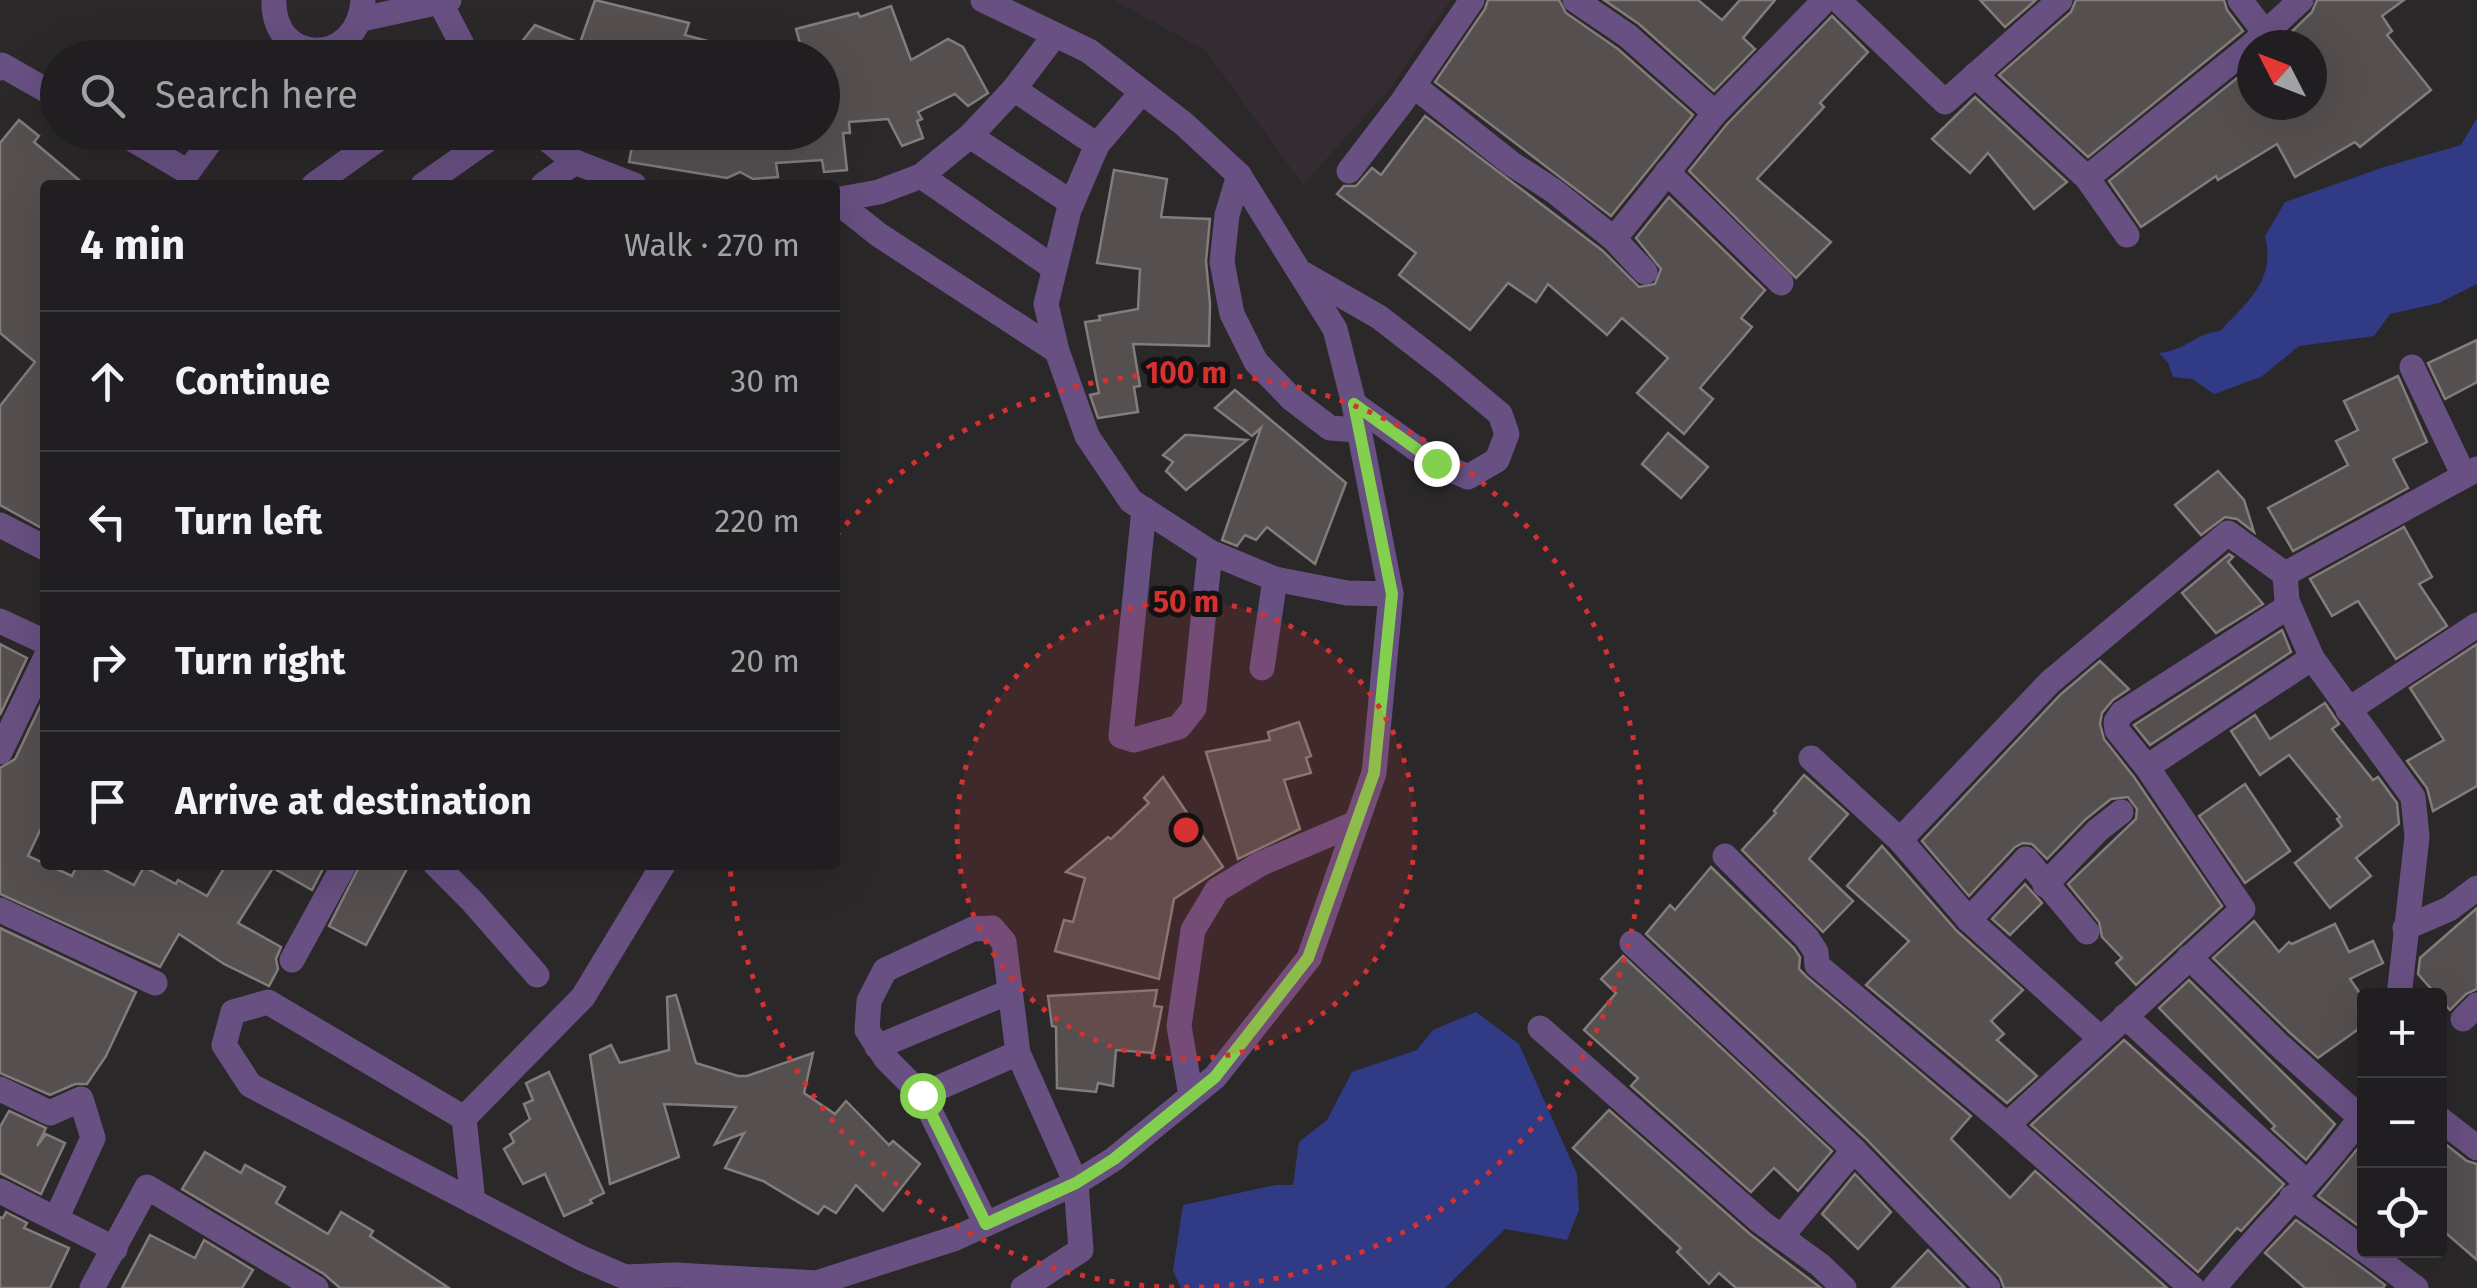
<!DOCTYPE html>
<html lang="en">
<head>
<meta charset="utf-8">
<style>
  body { margin:0; font-family:"Fira Sans",sans-serif; background:#282729; color:#f1f3f6 }
  .controls { position:absolute; right:30px; bottom:30px; display:grid; overflow:hidden; border-radius:10px; box-shadow:0 10px 40px #0002 }
  .controls button { width:90px; height:90px; display:grid; place-items:center; padding:0; border:0; border-bottom:2px solid #3d3c3e; background:#201e20; color:#f1f3f6; font:50px sans-serif }
  .compass { position:absolute; left:2237px; top:30px; width:90px; height:90px; border-radius:50%; background:#201e20; box-shadow:0 10px 40px #0002; rotate:312deg }
  .stop { position:absolute; width:30px; height:30px; margin:-22px; border:8px solid #83d04e; border-radius:50%; background:#fff }
  .stop.end { background:#83d04e; border-color:#fff; box-shadow:0 2px 10px #0008 }
  .list { margin:0; padding:0; list-style:none }
  h2 { display:flex; justify-content:space-between; align-items:center; height:130px; margin:0; padding:0 40px; font-size:42px }
  h2 small { font-size:32px; font-weight:400; color:#a2a2a5 }
  .list li { display:grid; grid-template-columns:65px 1fr auto; gap:30px; align-items:center; box-sizing:border-box; height:140px; padding:0 40px; border-top:2px solid #3d3c3e }
  .list b { display:block; font-size:38px; white-space:nowrap }
  .list em { font-size:32px; font-style:normal; color:#a2a2a5 }
  .icon { flex:none; width:55px; height:55px; fill:none; stroke:currentColor; stroke-width:2; stroke-linecap:round; stroke-linejoin:round }
  .map { position:relative; flex:none; width:2477px; height:1288px; overflow:hidden }
  .search { position:absolute; background:#201e20; box-shadow:0 10px 40px #0002; left:40px; top:40px; width:800px; height:110px; display:flex; align-items:center; gap:25px; box-sizing:border-box; padding:0 35px; border-radius:55px; color:#a2a2a5; font-size:38px }
  .panel { position:absolute; background:#201e20; box-shadow:0 10px 40px #0002; left:40px; top:180px; width:800px; height:690px; border-radius:10px }
  .map>svg:first-child { display:block }
  .built { fill:#352b32 }
  .water { fill:#313a85 }
  .building { fill:#554f50; stroke:#827c7c; stroke-width:2.5 }
  .lines { fill:none; stroke-linecap:round; stroke-linejoin:round }
  .minor { stroke:#685082; stroke-width:25 }
  .route { stroke:#83d04e; stroke-width:12 }
  .ring { fill:none; stroke:#d63131; stroke-width:5; stroke-dasharray:5 10 }
  .centre { fill:#d63131; stroke:#131112; stroke-width:5 }
  .ring-label { font-size:30px; text-anchor:middle; font-weight:bold; fill:#d63131; stroke:#131112; stroke-width:10; stroke-linejoin:round; paint-order:stroke }
</style>
</head>
<body>
<div class="map">
<svg width="2477" height="1288" viewBox="0 0 2477 1288">
  <rect width="100%" height="100%" fill="#2b282a"/>
  <!-- built -->
  <path class="built" d="M1113,0H1451L1390,88L1303,185L1205,50Z"/>
  <!-- water -->
  <g class="water">
    <path d="M2477,118V284L2439,303L2390,314L2374,336L2299,346L2261,377L2214,394L2192,379L2173,377L2168,363L2159,353C2188,350 2191,335 2220,331C2248,301 2276,280 2265,236L2285,202L2384,167L2461,145Z"/>
    <path d="M1476,1012L1519,1044L1577,1174L1579,1210L1567,1240L1505,1229L1445,1288H1181L1173,1271L1183,1205L1276,1185H1293L1299,1142L1327,1120L1352,1072L1417,1050L1433,1030Z"/>
  </g>
  <!-- building -->
  <g class="building">
    <path d="M595,0L689,23L685,35L741,50L740,58H509L535,25L580,43Z"/>
    <path d="M1488,0H1559L1566,13L1618,49L1693,115L1611,216L1435,82L1485,9Z"/>
    <path d="M1604,0H1698L1722,20L1740,0H1775L1743,38L1755,49L1714,91L1639,24Z"/>
    <path d="M1980,0H2036L2005,27Z"/>
    <path d="M2076,0H2224L2227,10L2243,31L2088,157L1999,75L2071,12Z"/>
    <path d="M2317,0H2404L2382,16L2392,31L2387,35L2431,90L2360,147L2355,142L2295,177L2277,144L2218,180L2216,176L2141,227L2109,181L2252,66V105H2312V45H2278L2312,12Z"/>
    <path d="M891,6L911,60L948,39L963,47L988,93L968,106L955,94L918,112L922,119L917,121L923,138L902,146L888,119L849,122L850,133H843L847,170L824,172L822,160L776,163L778,177L753,179L740,172L727,178L629,162L635,132H822V58H804L796,29L858,13L860,17Z"/>
    <path d="M1832,16L1868,52L1820,103L1824,107L1757,179L1831,242L1796,278L1689,171L1727,124Z"/>
    <path d="M1975,97L2067,182L2034,209L1988,153L1970,173L1932,139Z"/>
    <path d="M1425,116L1603,251L1639,287L1655,284L1661,269L1636,238L1669,197L1765,290L1741,318L1752,327L1700,388L1713,399L1684,434L1637,393L1668,358L1622,318L1607,335L1548,284L1536,302L1508,283L1470,330L1399,275L1416,253L1337,194L1344,186H1356L1372,168L1381,175Z"/>
    <path d="M19,120L39,136L34,142L85,185H45V530L0,505V406L35,362L0,333V143Z"/>
    <path d="M1114,170L1167,179L1161,217L1210,219L1206,261L1210,304L1209,346L1133,344L1140,386L1134,387L1138,412L1098,418L1090,395L1099,393L1085,322L1100,320L1099,316L1138,309L1140,269L1097,263Z"/>
    <path d="M2477,340V382L2445,399L2428,363Z"/>
    <path d="M2398,376L2427,442L2393,459L2408,488L2293,551L2268,508L2348,465L2336,441L2358,430L2344,401Z"/>
    <path d="M1235,390L1346,483L1315,564L1267,527L1256,540L1245,535L1237,546L1222,540L1261,428L1252,436L1215,408Z"/>
    <path d="M1668,433L1708,467L1681,498L1642,464Z"/>
    <path d="M1185,435H1190L1247,440L1186,490L1166,471L1173,462L1163,455Z"/>
    <path d="M2218,471L2244,500L2254,532L2237,519L2225,517L2201,535L2175,505Z"/>
    <path d="M2404,527L2432,577L2419,584L2447,626L2396,659L2358,601L2332,616L2310,579Z"/>
    <path d="M2229,554L2233,557L2228,562L2263,604L2216,633L2182,593Z"/>
    <path d="M2282,630L2291,652L2150,745L2134,725Z"/>
    <path d="M0,644L27,658L0,715Z"/>
    <path d="M2477,644V786L2433,811L2427,788L2407,761L2444,740L2410,688Z"/>
    <path d="M2100,661L2129,689L2113,700L2102,713L2100,724L2104,739L2134,777L2222,906L2136,985L2116,963L2122,958L2102,937L2099,922L2068,884L2136,819L2137,809L2128,797L2111,799L2086,819L2047,859L2032,844L2023,843L2015,847L1969,896L1922,841L2061,694Z"/>
    <path d="M45,696V820L28,856L72,876L77,865H95L134,885L144,867L176,884L178,880L207,896L226,865H325L312,890L273,868L238,923L281,947L276,959L278,969L269,986L224,964L179,934L160,967L0,894V768L15,759Z"/>
    <path d="M2325,703L2339,724L2332,729L2373,780L2378,777L2397,803L2399,824L2356,858L2371,876L2330,908L2295,863L2342,826L2337,819L2340,817L2289,755L2260,775L2231,731L2255,715L2270,739Z"/>
    <path d="M1299,722L1311,756L1306,758L1311,773L1284,780L1300,829L1238,859L1206,752L1270,740L1268,732Z"/>
    <path d="M1804,775L1848,814L1809,859L1853,901L1823,932L1742,850L1776,813L1774,811Z"/>
    <path d="M1163,777L1223,867L1174,899L1159,979L1055,951L1064,920L1073,922L1085,878L1066,872L1108,837L1111,839L1149,803L1144,798Z"/>
    <path d="M2245,784L2290,851L2245,883L2199,816Z"/>
    <path d="M1882,846L1957,931L2023,990L1991,1021L2004,1034L1997,1040L2037,1076L2007,1103L1866,985L1909,941L1847,886Z"/>
    <path d="M360,865H409L366,945L329,926Z"/>
    <path d="M1711,867L1794,948L1800,957L1799,969L1807,977L1971,1116L1951,1139L2010,1198L2035,1171L2167,1288H2004L2000,1277L1865,1138L1646,934L1670,905L1675,910Z"/>
    <path d="M2025,884L2042,903L2010,935L1992,919Z"/>
    <path d="M2477,908V989L2466,994L2450,1010L2418,974L2420,958Z"/>
    <path d="M2254,921L2279,952L2289,942L2292,944L2335,924L2349,952L2373,941L2383,963L2350,979L2364,999V1025L2318,1058L2289,1032L2213,958Z"/>
    <path d="M0,928L136,992L106,1056L87,1084H75L50,1095L0,1073Z"/>
    <path d="M1623,956L1832,1151L1798,1191L1774,1168L1751,1192L1631,1086L1638,1078L1584,1030L1616,993L1601,979Z"/>
    <path d="M2189,980L2335,1124L2306,1160L2272,1129L2275,1126L2159,1008Z"/>
    <path d="M1157,990L1154,1006L1162,1007L1153,1053L1116,1050L1113,1086L1098,1083L1096,1092L1057,1088L1056,1027L1052,1026L1048,996Z"/>
    <path d="M676,995L696,1063L738,1076H747L813,1053L804,1093L835,1114L846,1101L889,1145L893,1141L920,1164L883,1211L856,1185L836,1213L824,1206L818,1214L763,1181L725,1168L744,1133L715,1144L736,1107L664,1104L679,1157L610,1184L590,1055L611,1045L620,1063L669,1050L667,997Z"/>
    <path d="M2124,1040L2284,1184L2241,1231L2237,1228L2198,1272L2031,1125Z"/>
    <path d="M549,1072L604,1193L590,1200L592,1203L564,1216L545,1174L523,1184L504,1149L514,1142L510,1134L530,1119L524,1104L533,1100L526,1083Z"/>
    <path d="M1609,1110L1750,1234L1821,1288H1736L1719,1273L1709,1284L1677,1252L1681,1248L1573,1148Z"/>
    <path d="M9,1111L46,1128L37,1146L46,1134L65,1143L41,1194L0,1173V1127Z"/>
    <path d="M2444,1143L2467,1161L2477,1164V1260L2440,1228V1148Z"/>
    <path d="M2359,1147L2364,1151V1230L2318,1196Z"/>
    <path d="M205,1152L241,1173L245,1165L285,1187L276,1203L328,1234L341,1212L373,1231L370,1236L449,1288H340L324,1274L182,1189Z"/>
    <path d="M1855,1174L1891,1212L1858,1249L1822,1214Z"/>
    <path d="M6,1212L27,1223L24,1228L69,1248L50,1288H0V1217L3,1218Z"/>
    <path d="M2296,1220L2357,1264L2385,1285L2383,1288H2305L2265,1253Z"/>
    <path d="M150,1235L195,1258L204,1240L253,1270L242,1288H122Z"/>
    <path d="M1928,1250L1965,1288H1892Z"/>
  </g>
  <g class="lines">
    <!-- minor -->
    <g class="minor">
      <path d="M274,0C272,67 359,67 363,0"/>
      <path d="M1575,0L1628,36L1715,113"/>
      <path d="M1838,0L1945,102L2060,0"/>
      <path d="M2240,0L2266,34"/>
      <path d="M440,2L469,58"/>
      <path d="M362,19L449,0"/>
      <path d="M2252,45L2301,0"/>
      <path d="M0,68L2,65L58,97"/>
      <path d="M1975,75L2087,178L2127,235"/>
      <path d="M1414,86L1512,164L1554,191L1614,239L1645,272"/>
      <path d="M1014,89L1097,145"/>
      <path d="M1142,92L1097,145L1069,210L1046,304L1057,351L1087,436L1131,501L1210,552L1275,579L1347,593L1391,594"/>
      <path d="M120,132L188,172L217,132"/>
      <path d="M538,132L575,162L634,185"/>
      <path d="M970,136L1072,203"/>
      <path d="M1349,171L1402,102L1472,0"/>
      <path d="M1667,172L1781,283"/>
      <path d="M1239,175L1227,215L1222,262L1232,314L1256,362L1292,399L1330,428L1358,430"/>
      <path d="M921,176L1054,268"/>
      <path d="M2087,178L2252,45"/>
      <path d="M314,185L388,132"/>
      <path d="M423,185L499,132"/>
      <path d="M543,185L575,162"/>
      <path d="M835,200L879,192L921,176L970,136L1014,89L1055,35"/>
      <path d="M835,200L879,235L1057,351"/>
      <path d="M1614,239L1715,113L1825,0"/>
      <path d="M1304,274L1379,317L1446,369L1500,414L1507,434L1497,460L1468,477L1436,463L1354,404"/>
      <path d="M2412,367L2464,476"/>
      <path d="M1144,509L1121,736L1134,740L1179,727L1194,708L1210,552"/>
      <path d="M0,525L45,548"/>
      <path d="M0,621L45,642"/>
      <path d="M1262,668L1275,579"/>
      <path d="M2348,710L2477,625"/>
      <path d="M0,752L45,659"/>
      <path d="M1811,758L1900,840L1969,920L2100,1038"/>
      <path d="M2147,767L2312,658"/>
      <path d="M1900,840L2050,682L2228,533L2285,574"/>
      <path d="M1725,856L1807,938L1816,952L1817,965L2007,1125L2192,1288"/>
      <path d="M436,865L472,901L537,975"/>
      <path d="M663,865L583,997L464,1118L268,1002L233,1012L224,1045L250,1085L579,1257L625,1277L676,1275L817,1283L956,1238L1076,1183L1114,1159L1215,1077L1309,958L1374,773L1391,594L1354,404L1335,329L1239,175L1184,124L1089,51L983,0"/>
      <path d="M2045,885L2098,830L2121,812"/>
      <path d="M0,910L155,983"/>
      <path d="M1969,920L2026,859L2087,932"/>
      <path d="M2405,928L2449,909L2477,888"/>
      <path d="M1632,943L1854,1150L1988,1288"/>
      <path d="M2189,957L2278,1044L2361,1118"/>
      <path d="M292,960L344,865"/>
      <path d="M2399,996L2417,837L2413,797L2312,658L2287,601L2285,574L2477,469"/>
      <path d="M2125,1016L2307,1183"/>
      <path d="M2463,1019L2477,1005"/>
      <path d="M1540,1028L1761,1222L1820,1265L1844,1288"/>
      <path d="M877,1047L1009,992"/>
      <path d="M0,1089L50,1113L81,1099L93,1138L56,1219"/>
      <path d="M922,1095L1018,1053"/>
      <path d="M1191,1096L1179,1026L1193,930L1217,890L1260,864L1356,823"/>
      <path d="M464,1118L473,1202"/>
      <path d="M2440,1119L2477,1148"/>
      <path d="M2007,1125L2243,909L2147,767L2117,730L2116,722L2122,713L2289,606"/>
      <path d="M0,1191L115,1249"/>
      <path d="M2292,1197L2364,1250"/>
      <path d="M986,1224L922,1095L886,1059L867,1030L869,1001L885,970L973,929L992,928L1004,942L1018,1053L1076,1183L1081,1250L1023,1288"/>
      <path d="M1781,1237L1854,1150"/>
      <path d="M2365,1250L2416,1288"/>
      <path d="M92,1288L147,1187L316,1288"/>
      <path d="M2214,1288C2262,1227 2320,1176 2364,1113"/>
    </g>
  </g>
  <g class="lines">
    <!-- route -->
    <path class="route" d="M922,1095L986,1224L1076,1183L1114,1159L1215,1077L1308,958L1374,773L1392,594L1354,404L1436,463"/>
  </g>
  <!-- distance rings -->
  <circle cx="1186" cy="830" r="229" fill="#d63131" fill-opacity=".12"/>
  <g class="ring">
    <circle cx="1186" cy="830" r="229"/>
    <path d="M836 536A457 457 0 1 1 730 866"/>
  </g>
  <circle cx="1186" cy="830" r="15" class="centre"/>
  <g class="ring-label">
    <text x="1186" y="383">100 m</text>
    <text x="1186" y="612">50 m</text>
  </g>
</svg>
<div class="controls">
<button>+</button>
<button>−</button>
<button><svg class="icon" aria-label="locate" viewBox="0 0 24 24"><circle cx="12" cy="12" r="6"/><path d="M12 2v4M12 18v4M2 12h4M18 12h4"/></svg></button>
</div>
<svg class="compass" viewBox="-18 -18 36 36"><path d="M0-13l5 13h-10z" fill="#e53935"/><path d="M0 13l5-13h-10z" fill="#a2a2a5"/></svg>
<div class="stop" style="left:922px;top:1095px"></div>
<div class="stop end" style="left:1436px;top:463px"></div>
<div class="search"><svg class="icon" aria-label="search" viewBox="0 0 24 24"><circle cx="10" cy="10" r="6"/><path d="M15 15l6 6"/></svg>Search here</div>
<section class="panel">
<h2>4 min<small>Walk · 270 m</small></h2>
<ul class="list">
<li><svg class="icon" aria-label="ahead" viewBox="0 0 24 24"><path d="M12 20V5M6 11l6-6 6 6"/></svg><div><b>Continue</b></div><em>30 m</em></li>
<li><svg class="icon" aria-label="left" viewBox="0 0 24 24"><path d="M17 20v-9H6M10 6l-5 5 5 5"/></svg><div><b>Turn left</b></div><em>220 m</em></li>
<li><svg class="icon" aria-label="right" viewBox="0 0 24 24"><path d="M7 20v-9h11M14 6l5 5-5 5"/></svg><div><b>Turn right</b></div><em>20 m</em></li>
<li><svg class="icon" aria-label="arrive" viewBox="0 0 24 24"><path d="M6 21V4h12l-3 4 3 4H6"/></svg><div><b>Arrive at destination</b></div></li>
</ul>
</section>
</div>
</body>
</html>
